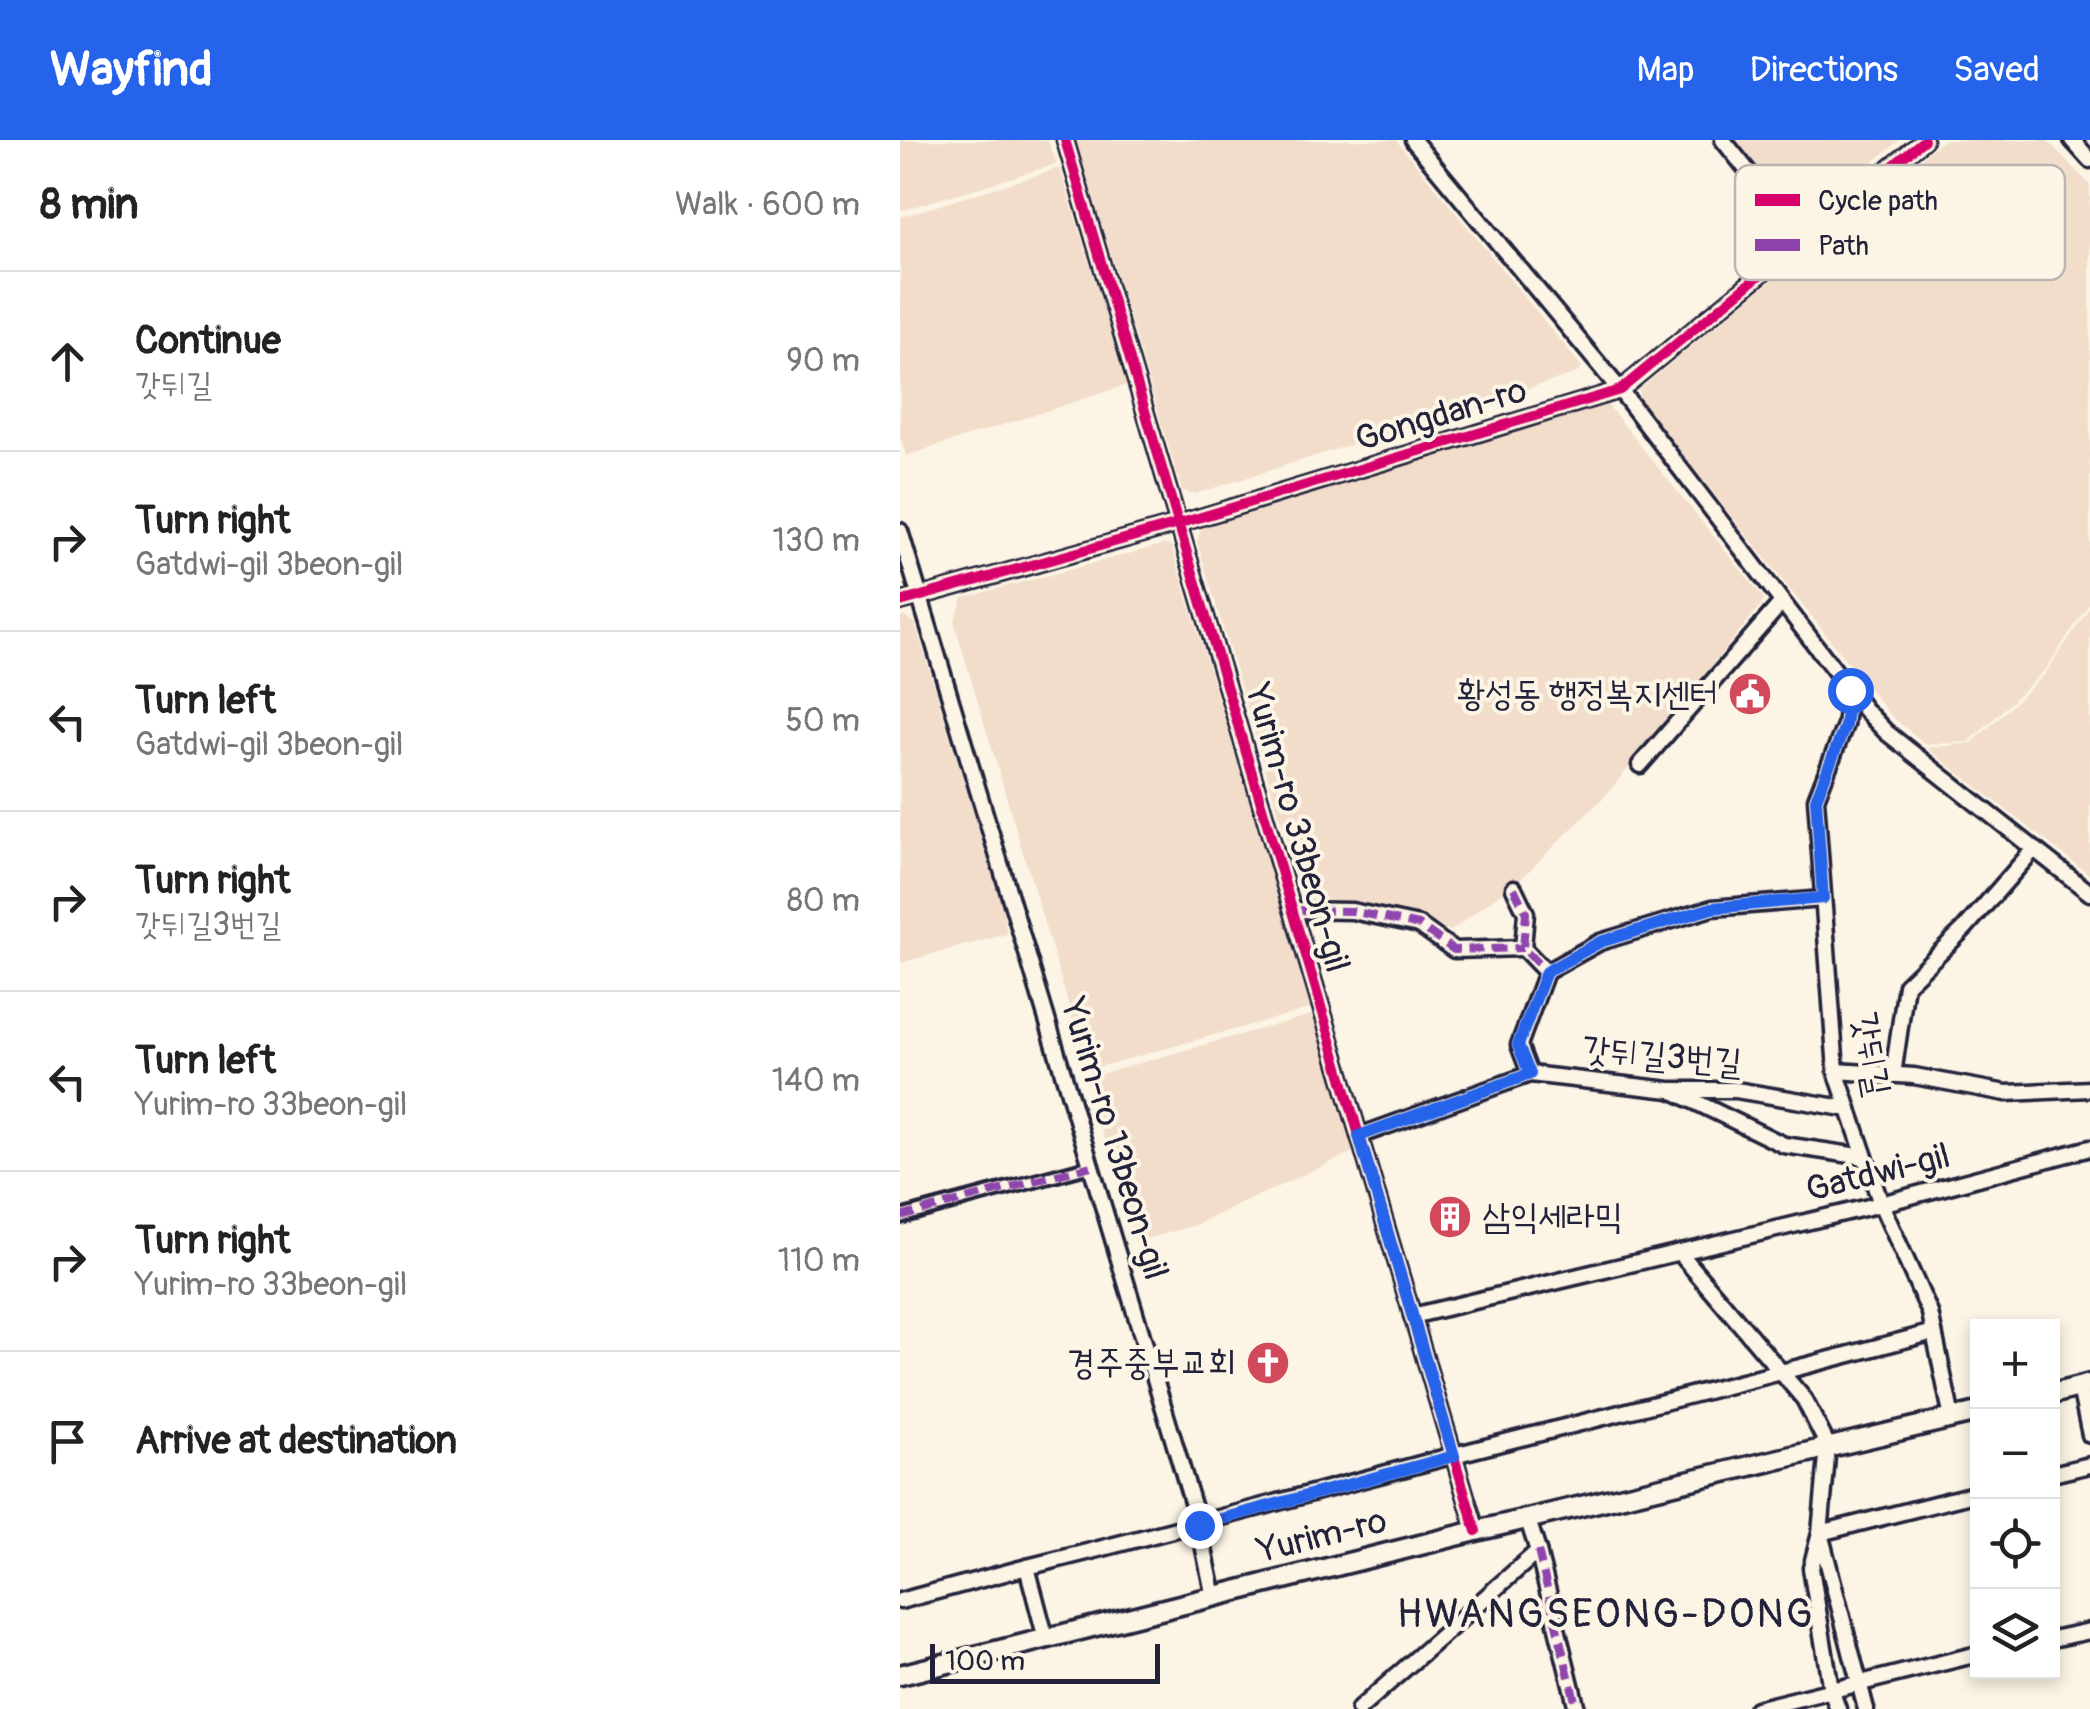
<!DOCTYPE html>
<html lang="en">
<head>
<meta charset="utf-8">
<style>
  body { margin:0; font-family:Pangolin,"Poor Story",sans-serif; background:#f6f6f6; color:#222 }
  .controls { position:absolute; right:30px; bottom:30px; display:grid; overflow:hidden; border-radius:0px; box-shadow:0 5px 15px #0003 }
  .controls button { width:90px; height:90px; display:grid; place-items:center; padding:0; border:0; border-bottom:2px solid #e0e0e0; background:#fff; color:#222; font:50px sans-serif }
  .scale { position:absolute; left:30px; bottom:25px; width:230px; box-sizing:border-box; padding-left:10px; border:5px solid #22223b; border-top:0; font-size:28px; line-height:35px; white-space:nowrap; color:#22223b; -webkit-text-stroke:8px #fcf5e5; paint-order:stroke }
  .stop { position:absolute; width:30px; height:30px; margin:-22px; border:8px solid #2563eb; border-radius:50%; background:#fff }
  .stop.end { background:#2563eb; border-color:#fff; box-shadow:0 2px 10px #0008 }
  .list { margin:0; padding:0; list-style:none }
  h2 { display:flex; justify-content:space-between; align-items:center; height:130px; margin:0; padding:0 40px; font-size:42px }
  h2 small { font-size:32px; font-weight:400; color:#767676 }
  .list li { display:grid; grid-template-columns:65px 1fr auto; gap:30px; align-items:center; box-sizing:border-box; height:180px; padding:0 40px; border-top:2px solid #e0e0e0 }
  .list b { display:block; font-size:38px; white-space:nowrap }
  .list p { margin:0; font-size:32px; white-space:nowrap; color:#767676 }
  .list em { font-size:32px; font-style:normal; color:#767676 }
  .icon { flex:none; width:55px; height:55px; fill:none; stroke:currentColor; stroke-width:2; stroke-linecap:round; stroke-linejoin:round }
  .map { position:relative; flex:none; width:1190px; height:1569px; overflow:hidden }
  header { display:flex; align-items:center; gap:60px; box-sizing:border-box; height:140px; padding:0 50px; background:#2563eb; color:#fff }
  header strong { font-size:48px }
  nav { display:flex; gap:55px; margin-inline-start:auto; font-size:35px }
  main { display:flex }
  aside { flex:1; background:#fff }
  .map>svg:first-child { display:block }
  .built { fill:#f2ddcb }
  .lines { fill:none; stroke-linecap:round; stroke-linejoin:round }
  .pedestrian-casing { stroke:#22223b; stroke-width:18 }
  .minor-casing { stroke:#22223b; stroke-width:21 }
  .tertiary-casing { stroke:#22223b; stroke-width:25 }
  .pedestrian { stroke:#fcf5e5; stroke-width:10 }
  .minor { stroke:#fcf5e5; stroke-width:14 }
  .tertiary { stroke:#fcf5e5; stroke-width:18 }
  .quiet { stroke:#8e44ad; stroke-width:8; stroke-dasharray:15 8; stroke-linecap:butt }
  .cycleway-casing { stroke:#fcf5e5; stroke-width:16 }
  .cycleway { stroke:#d6006c; stroke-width:10 }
  .route { stroke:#2563eb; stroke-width:12 }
  .labels { text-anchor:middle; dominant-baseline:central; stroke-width:8; stroke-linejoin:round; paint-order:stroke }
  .street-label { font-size:35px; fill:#22223b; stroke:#fcf5e5 }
  .poi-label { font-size:35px; fill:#22223b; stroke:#fcf5e5; text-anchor:end }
  .quarter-label { font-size:40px; letter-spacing:2.5px; fill:#22223b; stroke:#fcf5e5 }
  .key { fill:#fcf5e5; stroke:#bbb6b2; stroke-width:2.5 }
  .key-label { font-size:28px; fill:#22223b }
</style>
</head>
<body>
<header>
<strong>Wayfind</strong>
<nav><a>Map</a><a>Directions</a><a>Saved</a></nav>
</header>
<main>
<aside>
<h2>8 min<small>Walk · 600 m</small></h2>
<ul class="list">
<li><svg class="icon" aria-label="ahead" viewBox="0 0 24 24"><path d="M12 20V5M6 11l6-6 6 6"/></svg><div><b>Continue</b><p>갓뒤길</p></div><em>90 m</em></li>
<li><svg class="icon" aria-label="right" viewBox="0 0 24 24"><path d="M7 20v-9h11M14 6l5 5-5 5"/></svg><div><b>Turn right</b><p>Gatdwi-gil 3beon-gil</p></div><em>130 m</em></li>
<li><svg class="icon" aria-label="left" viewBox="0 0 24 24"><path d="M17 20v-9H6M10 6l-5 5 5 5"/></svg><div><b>Turn left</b><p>Gatdwi-gil 3beon-gil</p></div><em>50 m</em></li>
<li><svg class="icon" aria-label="right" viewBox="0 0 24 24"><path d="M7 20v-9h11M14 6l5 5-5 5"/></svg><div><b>Turn right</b><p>갓뒤길3번길</p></div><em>80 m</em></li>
<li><svg class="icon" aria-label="left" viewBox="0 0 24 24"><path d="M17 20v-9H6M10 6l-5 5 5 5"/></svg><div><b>Turn left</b><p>Yurim-ro 33beon-gil</p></div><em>140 m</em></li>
<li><svg class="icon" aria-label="right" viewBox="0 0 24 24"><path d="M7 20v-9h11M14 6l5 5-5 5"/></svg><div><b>Turn right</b><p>Yurim-ro 33beon-gil</p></div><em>110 m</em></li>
<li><svg class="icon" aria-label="arrive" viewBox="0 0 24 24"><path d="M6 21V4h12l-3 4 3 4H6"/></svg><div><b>Arrive at destination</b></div></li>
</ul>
</aside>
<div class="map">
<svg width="1190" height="1569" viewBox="0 0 1190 1569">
  <rect width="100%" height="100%" fill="#fcf5e5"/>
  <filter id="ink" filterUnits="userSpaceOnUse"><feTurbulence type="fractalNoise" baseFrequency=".01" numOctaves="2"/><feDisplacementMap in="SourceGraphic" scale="20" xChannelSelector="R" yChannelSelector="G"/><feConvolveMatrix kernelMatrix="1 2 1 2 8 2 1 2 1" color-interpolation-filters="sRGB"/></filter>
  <g filter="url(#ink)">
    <!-- built -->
    <g class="built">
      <path d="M0,0H148L157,24L0,71Z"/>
      <path d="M176,0H496L682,227L677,233L295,354L282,351Z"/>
      <path d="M834,0H1000L907,76L898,77Z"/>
      <path d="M1043,0H1147L1190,45V462L1146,529L1069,602L1025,604L990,575L739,260V249Z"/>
      <path d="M160,28L227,245L6,316L0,297V77Z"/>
      <path d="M707,264L865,460L708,653L626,734L551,791L511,772L403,755L297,401L301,388Z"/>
      <path d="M265,404L272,407L412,868L188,930L54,482L63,458Z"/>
      <path d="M1190,467V735L1027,608L1072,603L1145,534Z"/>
      <path d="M3,476L15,483L102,767L107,794L0,823V477Z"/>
      <path d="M414,874L455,1011L293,1086L235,1102L186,938Z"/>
    </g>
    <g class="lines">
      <!-- pedestrian casing -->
      <g class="pedestrian-casing">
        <path id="pedestrian" d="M0,1077L191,1026"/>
      </g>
      <!-- minor casing -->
      <g class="minor-casing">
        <g id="minor">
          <path d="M165,0L576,1391"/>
          <path d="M513,0L720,250L965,570L986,592L1190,753"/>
          <path d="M823,0L902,99"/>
          <path d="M1172,0L1190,20"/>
          <path d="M0,391L299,1385L314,1457"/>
          <path d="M0,462L278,384L720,250L1024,0"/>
          <path d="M950,549L945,585L916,659L936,931L981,1064L1030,1173L1052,1278"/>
          <path d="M740,625L882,462"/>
          <path d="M614,748L626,773L623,808L646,832"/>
          <path d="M393,770L452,771L519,785L554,810L623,808"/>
          <path d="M936,931L1014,936L1106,953L1190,949"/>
          <path d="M630,934L619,905L646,832L700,802L812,768L923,759"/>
          <path d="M993,935L1006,845L1065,788L1134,709"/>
          <path d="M775,952L884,1005L965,1017"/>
          <path d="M459,996L630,934L770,950H836L949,969"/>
          <path d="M779,1112L904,1259L928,1306L920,1393L911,1428L931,1550L938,1569"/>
          <path d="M512,1176L981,1064L1190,1008"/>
          <path d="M1180,1247L1190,1295"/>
          <path d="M1152,1334L1190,1325"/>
          <path d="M638,1411L677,1569"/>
          <path d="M0,1461L127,1427"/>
          <path d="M146,1499L127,1427C270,1392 412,1353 554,1315C714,1274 874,1235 1034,1192"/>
          <path d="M1152,1499L1190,1491"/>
          <path d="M459,1569L638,1411L628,1380"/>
          <path d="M856,1569L1078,1514"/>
          <path d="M966,1569L920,1393L1078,1353"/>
        </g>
      </g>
      <!-- tertiary casing -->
      <g class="tertiary-casing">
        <g id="tertiary">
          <path d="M1152,1254L1190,1244"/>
          <path d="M0,1535L576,1391L1078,1272"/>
        </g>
      </g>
      <!-- pedestrian -->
      <use href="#pedestrian" class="pedestrian"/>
      <!-- minor -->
      <use href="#minor" class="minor"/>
      <!-- tertiary -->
      <use href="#tertiary" class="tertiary"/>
      <!-- quiet -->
      <g class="quiet">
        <path d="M614,748L626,773L623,808L646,832"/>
        <path d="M393,770L452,771L519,785L554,810L623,808"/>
        <path d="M0,1077L191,1026"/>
        <path d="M638,1411L677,1569"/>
      </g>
      <!-- cycleway casing -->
      <g class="cycleway-casing">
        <g id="cycleway">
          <path d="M165,0L576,1391"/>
          <path d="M0,462L278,384L720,250L1024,0"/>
        </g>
      </g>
      <!-- cycleway -->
      <use href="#cycleway" class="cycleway"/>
    </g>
  </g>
  <g class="lines" filter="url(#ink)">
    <!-- route -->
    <path class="route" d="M299,1385L554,1316L459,996L630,934L618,905L646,832L700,802L812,768L923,758L916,659L945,586L950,550"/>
  </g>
  <!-- icons -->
  <defs>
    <g id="civic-disc" transform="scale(2.25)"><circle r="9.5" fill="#d1495b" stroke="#fcf5e5"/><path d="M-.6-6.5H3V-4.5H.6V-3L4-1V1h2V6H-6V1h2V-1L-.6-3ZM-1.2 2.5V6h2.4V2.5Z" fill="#fff"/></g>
    <g id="building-disc" transform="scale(2.25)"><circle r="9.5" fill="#d1495b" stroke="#fcf5e5"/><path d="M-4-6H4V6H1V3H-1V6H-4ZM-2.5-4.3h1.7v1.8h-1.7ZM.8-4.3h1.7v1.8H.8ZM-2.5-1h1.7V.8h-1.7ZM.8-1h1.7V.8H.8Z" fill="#fff"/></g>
    <g id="church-disc" transform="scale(2.25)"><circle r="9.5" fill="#d1495b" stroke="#fcf5e5"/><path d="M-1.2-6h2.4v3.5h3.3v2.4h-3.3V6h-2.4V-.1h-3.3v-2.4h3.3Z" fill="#fff"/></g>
  </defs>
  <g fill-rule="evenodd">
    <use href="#civic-disc" x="850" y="554"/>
    <use href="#building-disc" x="550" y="1077"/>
    <use href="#church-disc" x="368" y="1223"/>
  </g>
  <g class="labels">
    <!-- street labels -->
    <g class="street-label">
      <text transform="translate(541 275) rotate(-17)">Gongdan-ro</text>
      <text transform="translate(397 688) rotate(74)">Yurim-ro 33beon-gil</text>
      <text transform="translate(971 914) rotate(80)">갓뒤길</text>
      <text transform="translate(762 916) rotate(5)">갓뒤길3번길</text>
      <text transform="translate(214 999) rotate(73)">Yurim-ro 13beon-gil</text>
      <text transform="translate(978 1033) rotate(-14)">Gatdwi-gil</text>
      <text transform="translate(422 1396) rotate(-14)">Yurim-ro</text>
    </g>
    <!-- poi labels -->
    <g class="poi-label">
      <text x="818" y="554">황성동 행정복지센터</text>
      <text x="582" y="1077" text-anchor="start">삼익세라믹</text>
      <text x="336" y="1223">경주중부교회</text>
    </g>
    <!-- quarter labels -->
    <g class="quarter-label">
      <text x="706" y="1474">HWANGSEONG-DONG</text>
    </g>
  </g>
  <!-- legend -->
  <rect x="835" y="25" width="330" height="115" rx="15" class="key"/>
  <rect x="855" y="54" width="45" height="12" fill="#d6006c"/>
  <rect x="855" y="99" width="45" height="12" fill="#8e44ad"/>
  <g class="key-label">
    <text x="918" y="70">Cycle path</text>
    <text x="918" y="115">Path</text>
  </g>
</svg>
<div class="controls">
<button>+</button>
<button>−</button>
<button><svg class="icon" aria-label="locate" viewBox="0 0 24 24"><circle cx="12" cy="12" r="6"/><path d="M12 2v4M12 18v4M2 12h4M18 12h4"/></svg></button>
<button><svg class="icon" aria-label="layers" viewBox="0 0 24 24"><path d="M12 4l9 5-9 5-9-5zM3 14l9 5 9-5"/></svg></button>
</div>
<div class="scale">100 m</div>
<div class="stop" style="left:950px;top:550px"></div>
<div class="stop end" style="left:299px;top:1385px"></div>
</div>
</main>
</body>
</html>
